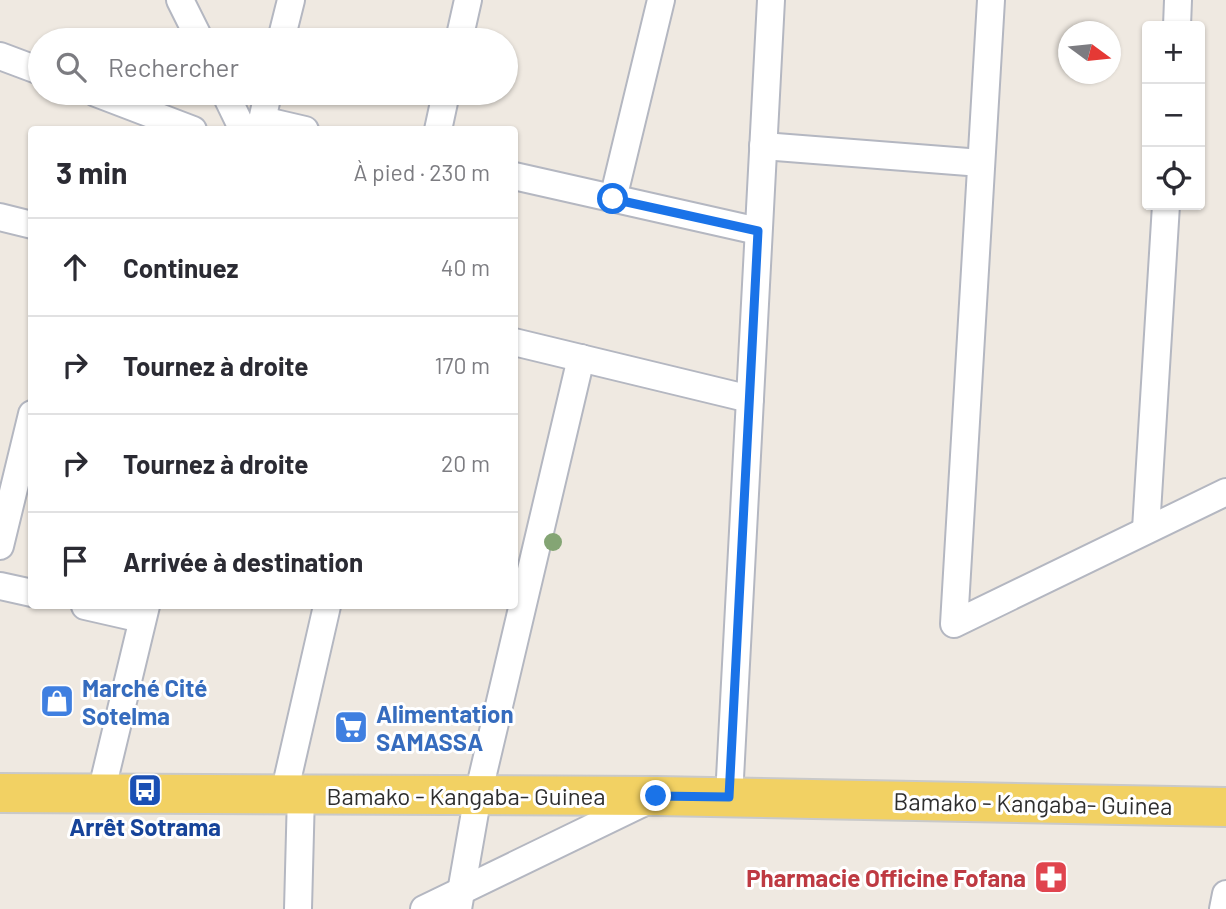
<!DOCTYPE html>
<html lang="fr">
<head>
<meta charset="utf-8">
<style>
  body { margin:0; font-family:Barlow,sans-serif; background:#f7f7f7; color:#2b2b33 }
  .controls { position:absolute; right:21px; top:21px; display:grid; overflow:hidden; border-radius:7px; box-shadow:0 2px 5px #0004 }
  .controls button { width:63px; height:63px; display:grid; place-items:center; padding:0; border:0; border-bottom:2px solid #e1e1e2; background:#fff; color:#2b2b33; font:35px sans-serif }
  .compass { position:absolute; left:1058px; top:21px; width:63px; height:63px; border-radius:50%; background:#fff; box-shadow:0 2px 5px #0004; rotate:105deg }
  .stop { position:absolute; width:21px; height:21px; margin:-16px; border:5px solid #1a73e8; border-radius:50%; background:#fff }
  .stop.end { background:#1a73e8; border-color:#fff; box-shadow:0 2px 7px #0008 }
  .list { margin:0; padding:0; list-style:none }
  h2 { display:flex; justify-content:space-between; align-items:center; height:91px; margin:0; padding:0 28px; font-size:30px }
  h2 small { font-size:23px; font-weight:400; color:#7c7c81 }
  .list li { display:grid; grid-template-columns:46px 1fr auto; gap:21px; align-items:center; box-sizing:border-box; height:98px; padding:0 28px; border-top:2px solid #e1e1e2 }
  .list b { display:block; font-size:26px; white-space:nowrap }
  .list em { font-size:23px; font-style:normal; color:#7c7c81 }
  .icon { flex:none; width:38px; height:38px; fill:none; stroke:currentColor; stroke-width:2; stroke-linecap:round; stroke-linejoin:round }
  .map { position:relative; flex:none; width:1226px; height:909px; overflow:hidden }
  .search { position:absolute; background:#fff; box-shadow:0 2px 5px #0004; left:28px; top:28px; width:490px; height:77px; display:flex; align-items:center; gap:18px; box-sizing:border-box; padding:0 24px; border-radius:38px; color:#7c7c81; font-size:26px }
  .panel { position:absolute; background:#fff; box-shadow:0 2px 5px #0004; left:28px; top:126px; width:490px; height:483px; border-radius:7px }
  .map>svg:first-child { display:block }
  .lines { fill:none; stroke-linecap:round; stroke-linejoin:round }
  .minor-casing { stroke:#b4b7c1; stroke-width:30 }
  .primary-casing { stroke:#c9c9c9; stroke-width:42 }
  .minor { stroke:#fff; stroke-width:26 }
  .primary { stroke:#f2d163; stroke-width:38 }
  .tree { fill:#84a574 }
  .route { stroke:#1a73e8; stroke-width:9 }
  .labels { text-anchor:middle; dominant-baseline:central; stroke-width:6; stroke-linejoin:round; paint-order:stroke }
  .shop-label { font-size:24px; font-weight:bold; fill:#366cbe; stroke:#fff; text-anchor:start }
  .street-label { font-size:24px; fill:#2e2e2e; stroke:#fff }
  .transit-label { font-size:24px; font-weight:bold; fill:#164399; stroke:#fff }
  .health-label { font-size:24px; font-weight:bold; fill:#be3a42; stroke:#fff; text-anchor:end }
</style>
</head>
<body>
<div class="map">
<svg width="1226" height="909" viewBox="0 0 1226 909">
  <rect width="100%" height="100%" fill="#efe9e1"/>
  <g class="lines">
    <!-- minor casing -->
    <g class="minor-casing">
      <g id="minor">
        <path d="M180,0L200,40"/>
        <path d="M991,0L954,624L1226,492"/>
        <path d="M1177,26L1178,0"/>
        <path d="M281,40L291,0"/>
        <path d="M459,40L468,0"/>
        <path d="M0,56L40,71"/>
        <path d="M96,93L193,130"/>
        <path d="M225,93L243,130"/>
        <path d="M262,120L305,130"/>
        <path d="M260,130L268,93"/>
        <path d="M438,130L446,93"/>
        <path d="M763,146L981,163"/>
        <path d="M514,176L758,231"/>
        <path d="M613,199L661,0"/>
        <path d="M0,217L32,225"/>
        <path d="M514,342L750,399"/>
        <path d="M1146,529L1166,205"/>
        <path d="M0,546L32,414"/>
        <path d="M0,586L32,593"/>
        <path d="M85,606L142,619"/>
        <path d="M101,793L146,606"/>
        <path d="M284,794L327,606"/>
        <path d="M729,797L771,0"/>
        <path d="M298,909L301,794"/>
        <path d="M424,909L649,800"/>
        <path d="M458,909L478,795L581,358"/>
        <path d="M1223,909L1226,894"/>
      </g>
    </g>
    <!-- primary casing -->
    <g class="primary-casing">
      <path id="primary" d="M0,793L657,796L1226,807"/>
    </g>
    <!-- minor -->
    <use href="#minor" class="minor"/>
    <!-- primary -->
    <use href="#primary" class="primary"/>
  </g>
  <!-- trees -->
  <circle class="tree" cx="553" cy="542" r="9"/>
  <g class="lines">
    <!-- route -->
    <path class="route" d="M613,199L758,231L729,797L656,796"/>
  </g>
  <!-- icons -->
  <defs>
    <g id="shop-square" transform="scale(1.75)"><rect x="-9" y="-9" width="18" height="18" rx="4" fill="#3f7fe0" stroke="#fff"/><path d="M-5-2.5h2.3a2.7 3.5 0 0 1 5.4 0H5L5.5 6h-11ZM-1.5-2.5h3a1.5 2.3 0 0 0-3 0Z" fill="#fff"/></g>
    <g id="supermarket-square" transform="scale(1.75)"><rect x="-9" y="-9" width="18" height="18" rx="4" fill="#3f7fe0" stroke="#fff"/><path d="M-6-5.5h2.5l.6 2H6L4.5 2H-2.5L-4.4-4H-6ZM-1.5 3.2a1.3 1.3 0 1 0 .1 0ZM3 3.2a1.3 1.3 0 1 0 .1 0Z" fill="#fff"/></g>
    <g id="bus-square" transform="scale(1.75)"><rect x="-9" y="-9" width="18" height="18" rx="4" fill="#1a4fb4" stroke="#fff"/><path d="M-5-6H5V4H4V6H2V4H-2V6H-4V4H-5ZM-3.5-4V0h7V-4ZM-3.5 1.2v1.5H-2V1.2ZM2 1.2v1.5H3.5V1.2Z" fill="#fff"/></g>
    <g id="pharmacy-square" transform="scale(1.75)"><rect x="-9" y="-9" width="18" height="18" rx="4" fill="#e0444e" stroke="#fff"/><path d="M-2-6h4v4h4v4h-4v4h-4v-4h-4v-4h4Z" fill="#fff"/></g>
  </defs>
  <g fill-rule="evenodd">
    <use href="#shop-square" x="57" y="701"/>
    <use href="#supermarket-square" x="351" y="727"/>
    <use href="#bus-square" x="145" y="790"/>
    <use href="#pharmacy-square" x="1051" y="877"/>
  </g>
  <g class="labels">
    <!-- shop labels -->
    <g class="shop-label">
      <text x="82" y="687">Marché Cité<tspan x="82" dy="28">Sotelma</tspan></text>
      <text x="376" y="713">Alimentation<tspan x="376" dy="28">SAMASSA</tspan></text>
    </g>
    <!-- street labels -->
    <g class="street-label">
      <text x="466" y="795">Bamako - Kangaba- Guinea</text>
      <text transform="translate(1033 803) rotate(1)">Bamako - Kangaba- Guinea</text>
    </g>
    <!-- transit labels -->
    <g class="transit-label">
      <text x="145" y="826">Arrêt Sotrama</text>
    </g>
    <!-- health labels -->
    <g class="health-label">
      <text x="1026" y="877">Pharmacie Officine Fofana</text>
    </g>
  </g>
</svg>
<div class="controls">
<button>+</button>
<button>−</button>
<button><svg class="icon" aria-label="locate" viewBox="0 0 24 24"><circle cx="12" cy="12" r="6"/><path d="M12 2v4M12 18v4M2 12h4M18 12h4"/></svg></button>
</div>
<svg class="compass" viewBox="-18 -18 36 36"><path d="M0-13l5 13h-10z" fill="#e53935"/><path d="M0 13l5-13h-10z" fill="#7c7c81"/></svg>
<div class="stop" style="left:613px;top:199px"></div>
<div class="stop end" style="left:656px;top:796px"></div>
<div class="search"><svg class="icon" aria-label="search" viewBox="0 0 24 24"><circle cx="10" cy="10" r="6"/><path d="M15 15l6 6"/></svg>Rechercher</div>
<section class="panel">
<h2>3 min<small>À pied · 230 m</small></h2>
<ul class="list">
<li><svg class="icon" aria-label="ahead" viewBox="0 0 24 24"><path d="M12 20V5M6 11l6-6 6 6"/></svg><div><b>Continuez</b></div><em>40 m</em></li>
<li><svg class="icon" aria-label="right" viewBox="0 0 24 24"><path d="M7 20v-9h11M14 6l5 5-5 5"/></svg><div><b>Tournez à droite</b></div><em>170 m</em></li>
<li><svg class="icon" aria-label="right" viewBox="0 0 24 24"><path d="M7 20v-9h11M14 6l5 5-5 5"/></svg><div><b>Tournez à droite</b></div><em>20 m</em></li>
<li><svg class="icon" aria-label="arrive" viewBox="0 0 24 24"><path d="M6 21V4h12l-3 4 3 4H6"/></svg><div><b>Arrivée à destination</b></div></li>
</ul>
</section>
</div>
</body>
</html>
